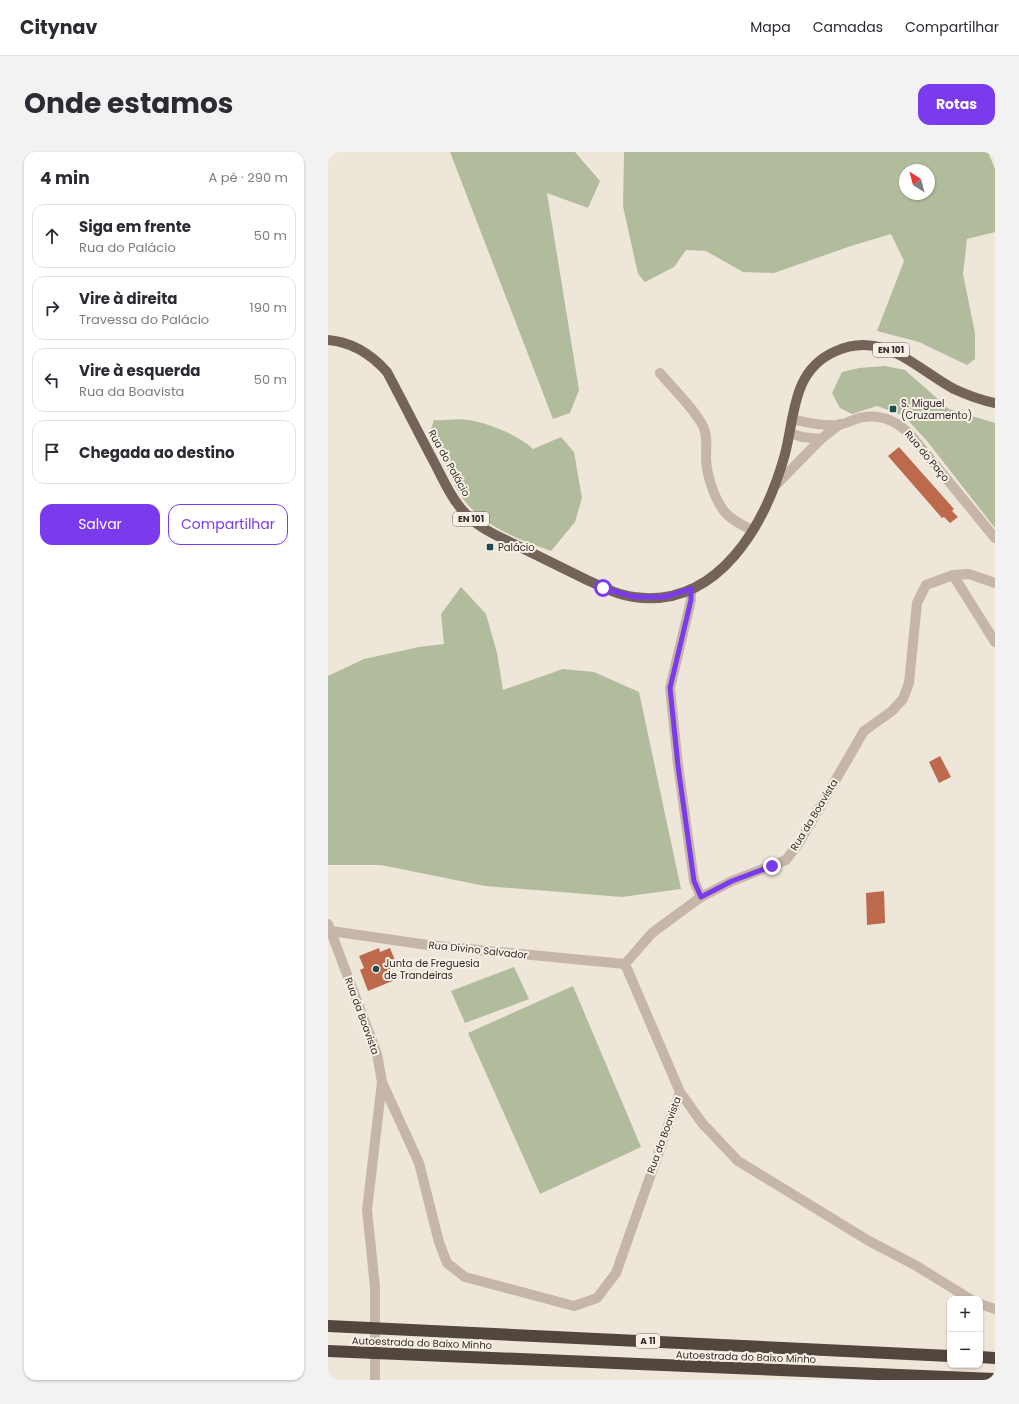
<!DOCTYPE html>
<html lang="pt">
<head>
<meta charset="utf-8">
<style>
  body { margin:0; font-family:Poppins,sans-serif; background:#f2f2f3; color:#2b2b33 }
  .controls { position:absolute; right:12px; bottom:12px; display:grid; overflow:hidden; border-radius:8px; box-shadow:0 1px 3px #0004 }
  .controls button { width:36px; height:36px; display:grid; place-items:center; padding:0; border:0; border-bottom:1px solid #e1e1e2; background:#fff; color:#2b2b33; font:20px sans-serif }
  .compass { position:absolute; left:571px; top:12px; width:36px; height:36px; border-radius:50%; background:#fff; box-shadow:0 1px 3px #0004; rotate:324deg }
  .stop { position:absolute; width:12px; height:12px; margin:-9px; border:3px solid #7c3aed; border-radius:50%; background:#fff }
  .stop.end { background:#7c3aed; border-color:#fff; box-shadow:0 1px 4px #0008 }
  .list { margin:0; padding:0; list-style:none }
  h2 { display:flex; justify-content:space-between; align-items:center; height:52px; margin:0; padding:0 16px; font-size:17px }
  h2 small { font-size:13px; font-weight:400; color:#7c7c81 }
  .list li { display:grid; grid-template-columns:26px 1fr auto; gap:12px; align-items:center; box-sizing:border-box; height:64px; margin:0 8px 8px; padding:0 8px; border:1px solid #e1e1e2; border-radius:12px }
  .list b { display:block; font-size:15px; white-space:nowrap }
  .list p { margin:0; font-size:13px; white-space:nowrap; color:#7c7c81 }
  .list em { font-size:13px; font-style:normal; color:#7c7c81 }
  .actions { display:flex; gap:8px; padding:12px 16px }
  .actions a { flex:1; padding:9px 0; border:1px solid #7c3aed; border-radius:12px; text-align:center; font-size:14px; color:#7c3aed }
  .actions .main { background:#7c3aed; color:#fff }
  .icon { flex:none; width:22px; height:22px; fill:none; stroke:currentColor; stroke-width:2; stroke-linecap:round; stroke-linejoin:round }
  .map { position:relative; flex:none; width:667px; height:1228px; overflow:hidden; border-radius:12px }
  header { display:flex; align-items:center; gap:24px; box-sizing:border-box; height:56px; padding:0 20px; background:#fff; border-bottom:1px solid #e1e1e2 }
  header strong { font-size:19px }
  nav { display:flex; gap:22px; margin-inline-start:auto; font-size:14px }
  .intro { display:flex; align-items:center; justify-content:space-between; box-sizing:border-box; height:96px; padding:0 24px }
  h1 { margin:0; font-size:28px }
  .button { padding:10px 18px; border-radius:12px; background:#7c3aed; color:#fff; font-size:14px; font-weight:700 }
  main { display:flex; gap:24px; padding:0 24px }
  aside { flex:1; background:#fff; border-radius:12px; box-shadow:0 1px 3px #0004 }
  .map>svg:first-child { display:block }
  .green { fill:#b0bc9b; fill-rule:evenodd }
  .building { fill:#bc6a4b }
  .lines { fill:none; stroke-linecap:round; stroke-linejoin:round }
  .minor { stroke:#c6b6a7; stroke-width:10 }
  .tertiary { stroke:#c6b6a7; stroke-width:10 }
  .primary { stroke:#746359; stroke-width:10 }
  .motorway { stroke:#53463f; stroke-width:12 }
  .route { stroke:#7c3aed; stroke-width:5 }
  .poi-dot { fill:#204c51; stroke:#f7f0e6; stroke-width:1.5 }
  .labels { text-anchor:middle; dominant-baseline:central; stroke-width:4; stroke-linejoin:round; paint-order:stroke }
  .shield { fill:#f7f0e6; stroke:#6e6660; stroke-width:1 }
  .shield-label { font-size:9px; font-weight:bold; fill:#332b27 }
  .poi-label { font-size:10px; fill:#332b27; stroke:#f7f0e6; text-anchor:start }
  .street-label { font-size:10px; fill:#332b27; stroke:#f7f0e6 }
</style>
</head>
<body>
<header>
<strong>Citynav</strong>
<nav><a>Mapa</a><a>Camadas</a><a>Compartilhar</a></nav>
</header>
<div class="intro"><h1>Onde estamos</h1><a class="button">Rotas</a></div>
<main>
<aside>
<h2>4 min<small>A pé · 290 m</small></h2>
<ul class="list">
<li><svg class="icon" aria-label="ahead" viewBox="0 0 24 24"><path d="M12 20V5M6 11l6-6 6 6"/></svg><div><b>Siga em frente</b><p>Rua do Palácio</p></div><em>50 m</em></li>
<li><svg class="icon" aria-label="right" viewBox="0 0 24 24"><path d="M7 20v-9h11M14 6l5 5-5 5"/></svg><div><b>Vire à direita</b><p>Travessa do Palácio</p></div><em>190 m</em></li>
<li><svg class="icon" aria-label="left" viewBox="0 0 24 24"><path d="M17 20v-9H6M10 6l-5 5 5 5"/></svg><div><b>Vire à esquerda</b><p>Rua da Boavista</p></div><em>50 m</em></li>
<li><svg class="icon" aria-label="arrive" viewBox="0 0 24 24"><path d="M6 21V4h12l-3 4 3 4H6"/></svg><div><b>Chegada ao destino</b></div></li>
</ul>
<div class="actions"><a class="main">Salvar</a><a>Compartilhar</a></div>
</aside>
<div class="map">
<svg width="667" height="1228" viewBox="0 0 667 1228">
  <rect width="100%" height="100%" fill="#efe6da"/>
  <!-- green -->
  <g class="green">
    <path d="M122,0H247L272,29L260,56L219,41L251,238L242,261L225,267Z"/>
    <path d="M296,0H660L667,17V80L639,87L635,122L647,181V207L639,213L591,190L549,179L576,109L563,82L523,94L446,121L415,120L378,99L358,98L346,115L317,130L310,122L295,54ZM577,18H601V42H577Z"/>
    <path d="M557,214L577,218L621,257L667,271V376L599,289L576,264L549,254L524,262L512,256L504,241L514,220L531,216Z"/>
    <path d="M106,268C117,269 129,266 140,268C161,271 190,283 205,297L233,285L246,300L254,346L247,370L223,399C186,386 146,371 127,334C118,316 111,296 103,277Z"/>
    <path d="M133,435L158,462L169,501L175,538L235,517L266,520L311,540L353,737L294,745L157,734L53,713H0V524L36,507L91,495L116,492L113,462Z"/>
    <path d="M186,815L201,847L137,871L123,839Z"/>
    <path d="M245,834L313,995L212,1042L140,881Z"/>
  </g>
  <!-- building -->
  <g class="building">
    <path d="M571,295L626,357L624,359L630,365L622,371L616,365L614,366L560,304Z"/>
    <path d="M612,604L623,625L611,631L601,610Z"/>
    <path d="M556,739L557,771L539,773L538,741Z"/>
    <path d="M51,796L52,800L62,796L69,813L62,816L67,828L40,839L32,818L36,816L31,804Z"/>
  </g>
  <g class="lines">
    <!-- minor -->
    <g class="minor">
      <path d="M332,221C346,238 365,255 375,274C380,285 378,296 378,307C379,324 386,346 396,359C403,368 414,373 424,378"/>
      <path d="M625,423L667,490"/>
      <path d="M363,437V448L342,536L350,613L366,729L373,745"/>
      <path d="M0,772L49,902L54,930L91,1011L111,1090L119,1111L137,1125L246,1154L269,1146L288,1121L352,940L297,812L324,781L373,745L404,729L458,708L471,691L536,579L564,559L575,547L581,531L589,451L598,433L625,423L641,422L667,431"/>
      <path d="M3,779L100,793L297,812"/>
      <path d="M352,940L374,971L410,1009L541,1089L587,1113L642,1147"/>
      <path d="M652,1152L667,1157"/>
      <path d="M47,1228V1135L39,1058L54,930"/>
    </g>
    <!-- tertiary -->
    <g class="tertiary">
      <path d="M464,267C479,271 494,274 510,273C517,272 524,268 531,266C552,261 566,268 581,281L667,386"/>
      <path d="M462,281L474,285L493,287"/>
      <path d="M446,335L493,287L512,272"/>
    </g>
    <!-- primary -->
    <path class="primary" d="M0,188C25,190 43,202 59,220C75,250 90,280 106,310C115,327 124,348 138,362C152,377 172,385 190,394C212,405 235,416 257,427C272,434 289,443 306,445C391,457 438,371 457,302C467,264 464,219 506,200C555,177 587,216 626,237C639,243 652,248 667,251"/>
    <!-- motorway -->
    <g class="motorway">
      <path d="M0,1174L622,1204"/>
      <path d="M0,1199L667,1227"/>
      <path d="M652,1205L667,1206"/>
    </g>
  </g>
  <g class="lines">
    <!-- route -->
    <path class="route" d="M275,436L306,445H336L363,437V448L342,536L350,614L366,729L373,745L404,729L444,714"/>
  </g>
  <!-- markers -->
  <g class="poi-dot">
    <rect x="561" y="253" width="8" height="8" rx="2"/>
    <rect x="158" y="391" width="8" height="8" rx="2"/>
    <circle cx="48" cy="817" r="4"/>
  </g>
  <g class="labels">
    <!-- shield labels -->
    <g class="shield">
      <rect x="545" y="191" width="36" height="14" rx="3"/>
      <rect x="125" y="360" width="36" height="14" rx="3"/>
      <rect x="308" y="1182" width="24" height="14" rx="3"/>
    </g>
    <g class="shield-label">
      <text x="563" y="198">EN 101</text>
      <text x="143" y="367">EN 101</text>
      <text x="320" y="1189">A 11</text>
    </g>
    <!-- poi labels -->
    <g class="poi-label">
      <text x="573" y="251">S. Miguel<tspan x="573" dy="12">(Cruzamento)</tspan></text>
      <text x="170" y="395">Palácio</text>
      <text x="56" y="811">Junta de Freguesia<tspan x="56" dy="12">de Trandeiras</tspan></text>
    </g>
    <!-- street labels -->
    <g class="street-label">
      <text transform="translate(599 304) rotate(50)">Rua do Paço</text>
      <text transform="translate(121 311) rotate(61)">Rua do Palácio</text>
      <text transform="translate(486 663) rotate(-59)">Rua da Boavista</text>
      <text transform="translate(150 798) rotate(6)">Rua Divino Salvador</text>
      <text transform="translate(34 864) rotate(70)">Rua da Boavista</text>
      <text transform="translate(336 983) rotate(-70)">Rua da Boavista</text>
      <text transform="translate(94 1191) rotate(2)">Autoestrada do Baixo Minho</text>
      <text transform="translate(418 1205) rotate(2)">Autoestrada do Baixo Minho</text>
    </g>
  </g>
</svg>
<div class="controls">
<button>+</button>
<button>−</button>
</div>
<svg class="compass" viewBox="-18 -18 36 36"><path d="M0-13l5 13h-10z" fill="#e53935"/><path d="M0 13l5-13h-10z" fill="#7c7c81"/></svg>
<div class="stop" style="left:275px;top:436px"></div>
<div class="stop end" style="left:444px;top:714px"></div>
</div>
</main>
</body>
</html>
